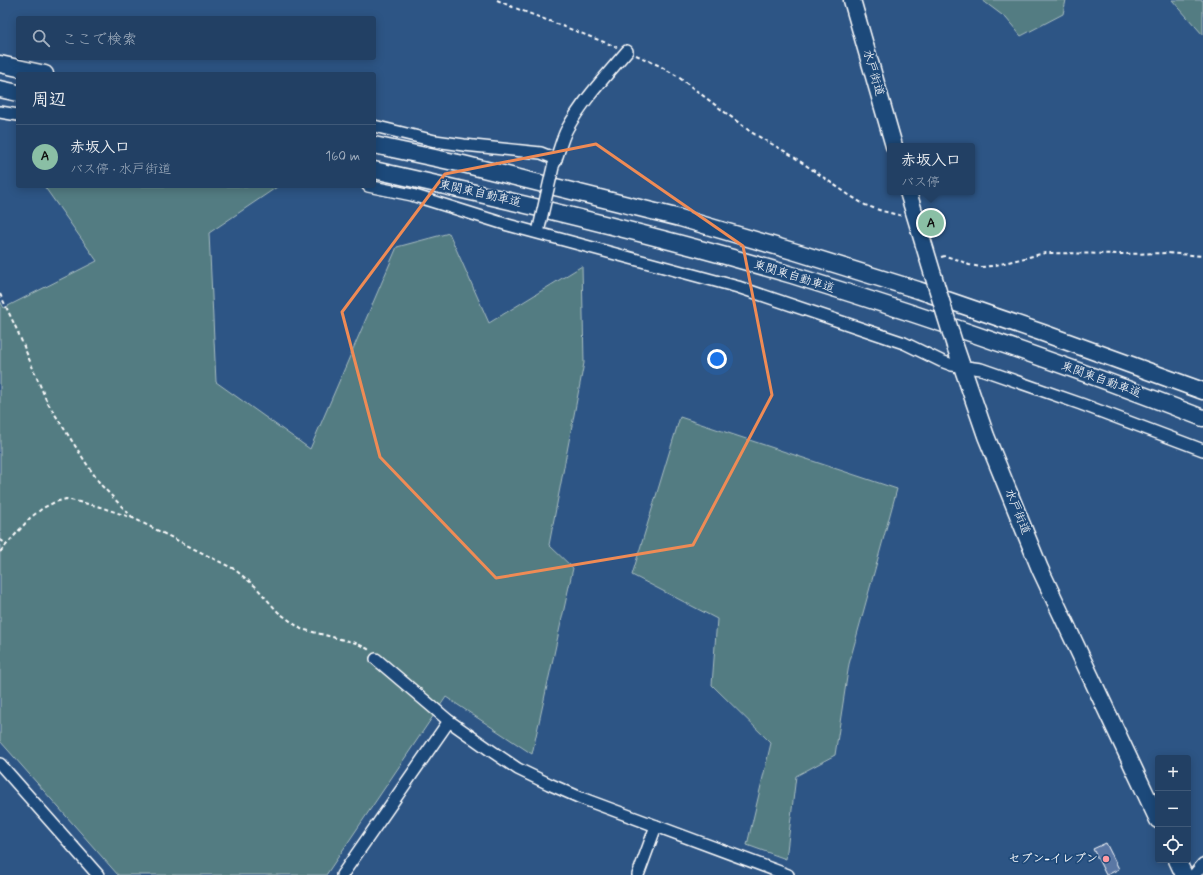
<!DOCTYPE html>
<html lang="ja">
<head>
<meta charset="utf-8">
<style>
  body { margin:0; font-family:Mynerve,"Klee One",sans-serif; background:#2a476a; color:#f1f3f6 }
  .controls { position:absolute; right:12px; bottom:12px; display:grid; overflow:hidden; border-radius:4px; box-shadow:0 2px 10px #0003 }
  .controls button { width:36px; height:36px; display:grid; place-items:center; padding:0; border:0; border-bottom:1px solid #3f5978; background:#224064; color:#f1f3f6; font:20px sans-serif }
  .you { position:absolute; left:717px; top:359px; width:14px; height:14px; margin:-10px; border:3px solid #fff; border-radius:50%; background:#1a73e8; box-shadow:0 0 0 6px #1a73e833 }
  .badge { display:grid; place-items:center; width:26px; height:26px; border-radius:50%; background:#8abfa5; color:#111; font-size:13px; font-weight:700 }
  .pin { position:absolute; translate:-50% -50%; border:2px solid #fff; box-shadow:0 1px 4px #0006 }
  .popup { position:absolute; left:887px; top:143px; width:88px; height:52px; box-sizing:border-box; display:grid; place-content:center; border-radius:4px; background:#224064; filter:drop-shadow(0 1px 3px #0005); font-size:13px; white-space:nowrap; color:#a2afbf }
  .popup b { font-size:15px; color:#f1f3f6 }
  .popup::after { content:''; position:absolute; left:50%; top:100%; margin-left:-8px; border:8px solid transparent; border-top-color:#224064 }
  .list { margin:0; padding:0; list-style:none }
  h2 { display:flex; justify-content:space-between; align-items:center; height:52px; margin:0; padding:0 16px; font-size:17px }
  h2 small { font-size:13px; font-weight:400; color:#a2afbf }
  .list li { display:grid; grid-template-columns:26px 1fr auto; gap:12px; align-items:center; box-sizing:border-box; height:64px; padding:0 16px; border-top:1px solid #3f5978 }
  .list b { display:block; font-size:15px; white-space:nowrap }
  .list p { margin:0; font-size:13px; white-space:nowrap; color:#a2afbf }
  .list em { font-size:13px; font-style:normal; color:#a2afbf }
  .icon { flex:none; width:22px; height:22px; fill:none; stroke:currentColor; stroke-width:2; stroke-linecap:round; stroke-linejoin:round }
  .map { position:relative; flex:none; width:1203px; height:875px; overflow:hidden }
  .search { position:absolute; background:#224064; box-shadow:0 2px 10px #0003; left:16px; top:16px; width:360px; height:44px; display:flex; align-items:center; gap:10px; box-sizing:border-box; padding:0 14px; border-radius:4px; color:#a2afbf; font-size:15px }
  .panel { position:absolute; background:#224064; box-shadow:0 2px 10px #0003; left:16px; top:72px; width:360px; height:116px; border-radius:4px }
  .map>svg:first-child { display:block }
  .green { fill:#527b82; stroke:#a8bdc0 }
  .building { fill:#5a77a4; stroke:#fff }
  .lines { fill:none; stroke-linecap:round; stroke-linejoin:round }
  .minor-casing { stroke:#fff; stroke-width:14 }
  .highway-casing { stroke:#fff; stroke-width:19 }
  .path { stroke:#fff; stroke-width:2; stroke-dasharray:4 3; stroke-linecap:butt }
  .minor { stroke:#1f4a7a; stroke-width:11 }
  .highway { stroke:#1f4a7a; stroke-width:16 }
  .minor-bridge-casing { stroke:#fff; stroke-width:14; stroke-linecap:butt }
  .highway-bridge-casing { stroke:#fff; stroke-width:19; stroke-linecap:butt }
  .minor-bridge { stroke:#1f4a7a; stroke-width:11 }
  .highway-bridge { stroke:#1f4a7a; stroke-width:16 }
  .marked { fill:none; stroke:#ef8b55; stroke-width:3; stroke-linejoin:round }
  .poi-dot { fill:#ff9aa2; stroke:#1f4a7a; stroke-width:1.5 }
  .labels { text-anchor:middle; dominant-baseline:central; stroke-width:3.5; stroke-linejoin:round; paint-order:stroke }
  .street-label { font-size:12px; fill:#fff; stroke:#1f4a7a }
  .poi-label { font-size:12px; font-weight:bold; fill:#fff; stroke:#1f4a7a; text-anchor:end }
</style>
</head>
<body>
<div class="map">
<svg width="1203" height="875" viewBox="0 0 1203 875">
  <rect width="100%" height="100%" fill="#2d5585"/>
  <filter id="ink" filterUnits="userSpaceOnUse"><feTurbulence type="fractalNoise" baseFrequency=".025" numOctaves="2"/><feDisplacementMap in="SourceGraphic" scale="8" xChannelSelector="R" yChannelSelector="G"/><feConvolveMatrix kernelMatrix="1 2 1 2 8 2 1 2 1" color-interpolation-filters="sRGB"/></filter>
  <g filter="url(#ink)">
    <!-- green -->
    <g class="green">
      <path d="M982,0H1066L1063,14L1021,36L1006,18Z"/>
      <path d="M1172,0H1203V35Z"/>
      <path d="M44,186H272L277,187L209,233L216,382L310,449L397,247L449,233L489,323L582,266L584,363L549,545L573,568L532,754L446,697L326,875H118L0,741V301L4,308L97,261Z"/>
      <path d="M680,417L897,489L849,664L835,755L796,776L786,859L747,845L771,743L712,685L717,619L632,575Z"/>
    </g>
    <!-- building -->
    <path class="building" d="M1106,843L1119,869L1107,875H1106L1093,849Z"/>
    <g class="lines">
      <!-- minor casing -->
      <g class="minor-casing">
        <g id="minor">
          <path d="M0,112L18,115"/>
          <path d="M374,126L435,141L464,145L541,153L556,159"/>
          <path d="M554,164C559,153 561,140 567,129C583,100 606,76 627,51"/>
          <path d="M368,186L412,195L508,225L738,287L904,343L941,361L952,365L981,369L1081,404L1203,450"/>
          <path d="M376,659L449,721L490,750L518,769L549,784L581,798L788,875"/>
          <path d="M0,764L98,875"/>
          <path d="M342,875L449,721"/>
          <path d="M638,875L656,826"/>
          <path d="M1194,875L1203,864"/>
        </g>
      </g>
      <!-- highway casing -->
      <g class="highway-casing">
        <g id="highway">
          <path d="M852,0L894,146"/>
          <path d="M0,64L45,74"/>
          <path d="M0,89L18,93"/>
          <path d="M374,145L463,164L680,218L796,252L918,290L1043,333L1203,391"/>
          <path d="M374,170C514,201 654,234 792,275C931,318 1068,365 1203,418"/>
          <path d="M908,192L933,275"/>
          <path d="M955,346L986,436L1040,569L1158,820"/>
          <path d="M1177,860L1184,875"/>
        </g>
      </g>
      <!-- path -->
      <g class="path">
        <path d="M497,0L510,6L617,47"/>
        <path d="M636,55L660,66L677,76L751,132L791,155L849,195L865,205L882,211L903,216"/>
        <path d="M941,257L945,256L959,260L969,265L981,267L992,266L1045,253L1125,254L1167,253L1203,256"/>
        <path d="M0,294L17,330L47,402L88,466L101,485L133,518"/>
        <path d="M0,540L6,543"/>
        <path d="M0,552L30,518L43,508L55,502L66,499L97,506L133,518L234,569L255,586L278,612L301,629L356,643L368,649L370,651"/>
      </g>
      <!-- minor -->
      <use href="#minor" class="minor"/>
      <!-- highway -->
      <use href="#highway" class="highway"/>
      <!-- minor-bridge casing -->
      <g class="minor-bridge-casing">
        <path id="minor-bridge" d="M539,228L553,167"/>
      </g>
      <!-- highway-bridge casing -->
      <g class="highway-bridge-casing">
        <path id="highway-bridge" d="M933,275L955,346"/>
      </g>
      <!-- minor-bridge -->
      <use href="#minor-bridge" class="minor-bridge"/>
      <!-- highway-bridge -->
      <use href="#highway-bridge" class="highway-bridge"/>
    </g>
  </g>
  <!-- marked area -->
  <path class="marked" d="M596,144L743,246L772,395L693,545L496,578L380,457L342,312L445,174Z"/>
  <!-- markers -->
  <circle class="poi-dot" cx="1106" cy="859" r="4"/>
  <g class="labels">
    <!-- street labels -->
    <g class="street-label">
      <text transform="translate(873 73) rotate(74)">水戸街道</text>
      <text transform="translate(480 194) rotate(13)">東関東自動車道</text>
      <text transform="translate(794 277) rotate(17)">東関東自動車道</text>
      <text transform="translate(1101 380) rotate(20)">東関東自動車道</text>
      <text transform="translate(1017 512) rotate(68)">水戸街道</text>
    </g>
    <!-- poi labels -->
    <g class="poi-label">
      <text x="1098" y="859">セブン-イレブン</text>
    </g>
  </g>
</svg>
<div class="controls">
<button>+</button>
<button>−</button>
<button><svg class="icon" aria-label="locate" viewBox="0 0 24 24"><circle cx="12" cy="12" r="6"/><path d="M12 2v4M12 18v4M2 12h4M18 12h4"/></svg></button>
</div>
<div class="you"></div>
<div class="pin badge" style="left:931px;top:223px">A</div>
<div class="popup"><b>赤坂入口</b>バス停</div>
<div class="search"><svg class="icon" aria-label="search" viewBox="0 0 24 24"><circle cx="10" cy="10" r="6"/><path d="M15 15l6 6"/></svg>ここで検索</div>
<section class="panel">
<h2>周辺<small></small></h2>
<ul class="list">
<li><span class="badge">A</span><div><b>赤坂入口</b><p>バス停 · 水戸街道</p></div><em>160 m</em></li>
</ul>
</section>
</div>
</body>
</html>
